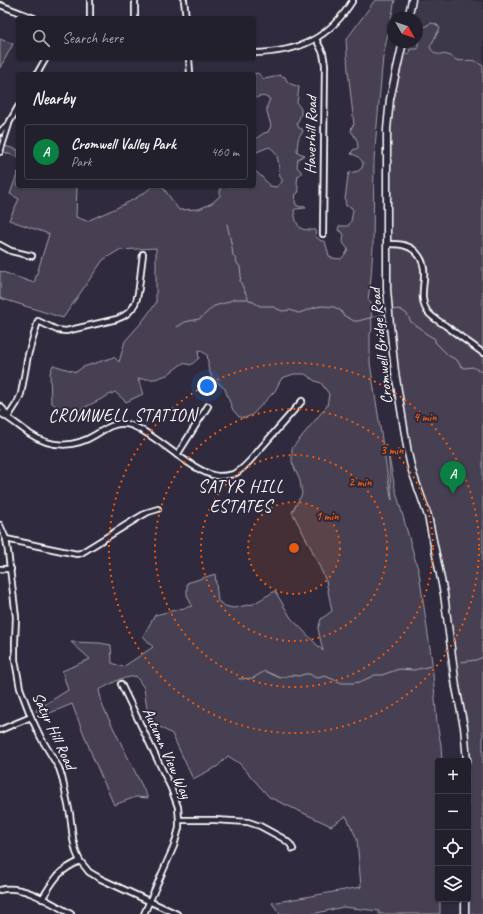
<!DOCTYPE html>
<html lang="en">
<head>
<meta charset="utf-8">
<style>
  body { margin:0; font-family:Caveat,sans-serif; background:#2b2836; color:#f1f3f6 }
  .controls { position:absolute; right:12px; bottom:12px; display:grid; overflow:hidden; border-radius:4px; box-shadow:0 1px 3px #0004 }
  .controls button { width:36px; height:36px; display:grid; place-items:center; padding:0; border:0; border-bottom:1px solid #403e4a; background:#23202e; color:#f1f3f6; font:20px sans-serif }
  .compass { position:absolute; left:387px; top:12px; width:36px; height:36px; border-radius:50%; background:#23202e; box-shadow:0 1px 3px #0004; rotate:130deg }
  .you { position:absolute; left:207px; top:386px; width:14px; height:14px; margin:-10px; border:3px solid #fff; border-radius:50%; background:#1a73e8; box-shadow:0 0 0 6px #1a73e833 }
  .badge { display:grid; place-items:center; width:26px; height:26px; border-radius:50%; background:#0b8043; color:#fff; font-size:13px; font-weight:700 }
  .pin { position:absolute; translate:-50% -33px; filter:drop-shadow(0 1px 2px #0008) }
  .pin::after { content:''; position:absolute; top:21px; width:14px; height:12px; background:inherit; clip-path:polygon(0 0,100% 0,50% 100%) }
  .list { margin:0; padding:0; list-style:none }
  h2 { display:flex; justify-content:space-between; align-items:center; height:52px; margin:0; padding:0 16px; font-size:17px }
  h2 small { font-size:13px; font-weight:400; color:#a3a3aa }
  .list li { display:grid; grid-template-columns:26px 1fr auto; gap:12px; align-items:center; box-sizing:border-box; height:56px; margin:0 8px 8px; padding:0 8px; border:1px solid #403e4a; border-radius:4px }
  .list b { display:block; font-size:15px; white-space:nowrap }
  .list p { margin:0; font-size:13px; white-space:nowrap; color:#a3a3aa }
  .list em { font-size:13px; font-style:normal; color:#a3a3aa }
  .icon { flex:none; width:22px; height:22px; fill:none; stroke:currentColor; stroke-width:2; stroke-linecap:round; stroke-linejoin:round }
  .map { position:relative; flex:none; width:483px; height:914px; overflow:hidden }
  .search { position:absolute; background:#23202e; box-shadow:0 1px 3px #0004; left:16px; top:16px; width:240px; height:44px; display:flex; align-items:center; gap:10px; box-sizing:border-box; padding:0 14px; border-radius:4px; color:#a3a3aa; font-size:15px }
  .panel { position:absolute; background:#23202e; box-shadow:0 1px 3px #0004; left:16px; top:72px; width:240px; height:116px; border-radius:4px }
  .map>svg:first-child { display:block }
  .built { fill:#3c3749 }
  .green { fill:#464152; stroke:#a2a0a8 }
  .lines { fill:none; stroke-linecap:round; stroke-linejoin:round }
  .stream { stroke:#a7a6ad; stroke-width:1 }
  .minor-casing { stroke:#fff; stroke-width:8 }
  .major-casing { stroke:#fff; stroke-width:9 }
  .minor { stroke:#2f2a3d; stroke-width:4.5 }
  .major { stroke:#2f2a3d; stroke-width:6 }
  .ring { fill:none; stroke:#e8590c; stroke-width:2; stroke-dasharray:2 4 }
  .labels { text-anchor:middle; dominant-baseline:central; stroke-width:4; stroke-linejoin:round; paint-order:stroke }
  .street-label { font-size:16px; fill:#fff; stroke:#2f2a3d }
  .neighbourhood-label { font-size:17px; letter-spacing:1px; fill:#fff; stroke:#2f2a3d }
  .centre { fill:#e8590c; stroke:#2f2a3d; stroke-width:2 }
  .ring-label { font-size:12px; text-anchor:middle; font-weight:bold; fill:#e8590c; stroke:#2f2a3d; stroke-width:4; stroke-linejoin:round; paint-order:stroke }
</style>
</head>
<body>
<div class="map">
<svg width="483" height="914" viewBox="0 0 483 914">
  <rect width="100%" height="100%" fill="#2f2a3d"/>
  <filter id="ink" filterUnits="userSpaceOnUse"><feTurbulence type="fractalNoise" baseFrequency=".025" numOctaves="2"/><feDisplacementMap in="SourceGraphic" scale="8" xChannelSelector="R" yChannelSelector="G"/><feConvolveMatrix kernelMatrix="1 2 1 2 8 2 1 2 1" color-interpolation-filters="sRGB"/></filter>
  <g filter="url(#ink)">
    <!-- built -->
    <path class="built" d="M417,0H469L483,2V66L404,53L406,42H417V18H412Z"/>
    <!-- green -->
    <g class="green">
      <path d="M375,0H395L383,57L374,159L373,247L371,278L368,300L371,303L372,330L370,334V363L391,497L392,500L388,452L395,488L419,573L432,662L437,723L441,745L442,761H438V899H440V914H379V911L343,907L313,914H280L272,903L361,887L357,839L346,816L331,826L269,797L239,763L228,756L218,766L193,779L172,734L151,722L148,715L144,688L136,676L120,679L99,690L103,707L148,798L136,797L114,805L94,760L72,704L38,718L36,710L68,690L62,671L90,659L71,642L100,643L111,645L112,663L123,667L153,647L143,636L155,615L192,606L187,595V583L215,574L218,601L225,606L233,608L253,604L275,591L291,618L323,651L318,629L321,619L332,611L326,581L312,550L292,512L302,494L300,481L292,462V448L327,406L329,394L321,383L315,381L305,374H294L282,378L279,383L275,391L252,415L245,418L239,417L233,410L227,395L225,389L212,378L208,367V362L207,355L200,350L198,351L199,358L191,365L183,363L167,375L155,379H138L143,394L126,402L115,392L74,413L62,411L51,402L50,373L53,365L76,372L83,367L114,357L119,362L125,341L141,323L156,303V248L119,250L103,260L63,318L0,298V271L34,283L49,234L9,220L19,199L10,194L18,172V186H77L76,217L87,221C109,211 134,202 153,186H162L179,210L199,209L212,203L220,196V186H254V170L262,177L270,186L276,187L282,182V179L280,177C278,166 280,152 269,147L254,153V140L264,133L268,132L271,126L267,112V106L270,99C265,96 260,95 254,99V74C260,71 260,77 264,79L274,77L279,75L285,77L287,81L291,84L299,87L297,103L301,109V114L297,124L299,128L302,129L303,132C297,136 298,144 297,151L299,153L305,155L298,159L297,167L301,171V174L298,176L297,183L299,192L296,194L295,201L296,205L301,207L305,206L306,208L296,209L294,210C295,216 296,226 302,229C306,230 312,230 316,230L315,236L321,241H325L329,256L332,258L341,259L347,252L348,249C343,243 342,243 344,235L342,232L338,230L339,226H348L351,221L353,210L351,207L346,206L345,200L348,176L349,173L358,171L362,168L363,163C360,158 357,155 351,154L353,150L358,148L357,140L351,131L352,126L354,125L348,70L346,40Z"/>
      <path d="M431,23L436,24L440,28L430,47C435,57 439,53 448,55C452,56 453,58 456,60C462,62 470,59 475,61C478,62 480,65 483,66V914H463L462,899H468V761L464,730L452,688L447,661L455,660L447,602L411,458L397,371L391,317L390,264L389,129L392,107L404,53L409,54L410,49H418V39L424,27Z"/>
      <path d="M0,39L13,44L0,68Z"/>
      <path d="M0,132L5,146L18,150V158L0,150Z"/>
    </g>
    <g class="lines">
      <!-- stream -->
      <g class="stream">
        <path d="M227,224L232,247L233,256L236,259L237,263L240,267L241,275L240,281L248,298"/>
        <path d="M393,310L399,309L406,313L408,316L411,322L422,329L425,333L435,339V342L449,356L457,360L461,366L464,368L473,367L483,373"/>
        <path d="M177,327L185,322L199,319L202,317L214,306L225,303L234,299H248L260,306H271L282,311L290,310L295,312L299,313L316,307L323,306L334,307L338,309L341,311L343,315L354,321H358L369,318L385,314"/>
        <path d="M461,662L476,660L483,657"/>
        <path d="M239,679L253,678L265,671L280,678L291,675L299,676L305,674H310L314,677L318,678L325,676L342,683H353L360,682L375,675H382L399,669L414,670L431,666"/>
      </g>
      <!-- minor casing -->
      <g class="minor-casing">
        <g id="minor">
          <path d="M90,0V18"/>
          <path d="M135,0V18"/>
          <path d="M184,0L186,18"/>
          <path d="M0,5L34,18"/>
          <path d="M316,39L323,53L325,65L323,234"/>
          <path d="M254,53C299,52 329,39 353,0"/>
          <path d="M189,58L190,74"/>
          <path d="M37,74L46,58"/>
          <path d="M0,132L9,123L18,107"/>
          <path d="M0,152L9,124"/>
          <path d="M387,244C398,244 408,244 416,252C434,271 415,292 427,311C431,317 440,322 446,326C458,335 471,344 483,353"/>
          <path d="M0,245L11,251L32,256"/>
          <path d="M0,406L3,409L8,417"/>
          <path d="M0,413C11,419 20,427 30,434C51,448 74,448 95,435C105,429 115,422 126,424C138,425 158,441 168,448C180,457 203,475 218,476C224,476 231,475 236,473C246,467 253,457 260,449C274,433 288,417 302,401"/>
          <path d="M8,417L17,403L21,394L28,355L38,321L57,330L66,331L117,319C137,312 138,297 140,279C141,270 142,262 143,254"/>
          <path d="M177,455L208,406"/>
          <path d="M0,525L6,539L8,552L16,617L15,642V660L20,688L31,717L41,738L59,768L62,777L70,814L73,839L76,852L80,861L85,867L89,872L101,879L177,914"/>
          <path d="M6,539L48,548L77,554L81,553L136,519L148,512L158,509"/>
          <path d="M0,569H11"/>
          <path d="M121,684L171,788L178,807L179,820V828L174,846L144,914"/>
          <path d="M0,730L31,717"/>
          <path d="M179,820H215L248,822L260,826L284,839L290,844L293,849"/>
          <path d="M0,890C23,884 51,903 71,914"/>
          <path d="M42,899C55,878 58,871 80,861"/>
        </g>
      </g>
      <!-- major casing -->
      <g class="major-casing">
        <g id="major">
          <path d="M408,18L412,0"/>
          <path d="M403,42L390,99L387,129V289L390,325L395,372L408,453L412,471L428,516L444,594L456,687L464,727L467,761"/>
          <path d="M465,899V914"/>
        </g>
      </g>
      <!-- minor -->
      <use href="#minor" class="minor"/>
      <!-- major -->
      <use href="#major" class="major"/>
    </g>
  </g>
  <!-- distance rings -->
  <circle cx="294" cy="548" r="46" fill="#e8590c" fill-opacity=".12"/>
  <g class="ring">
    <circle cx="294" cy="548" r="46"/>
    <circle cx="294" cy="548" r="93"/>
    <circle cx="294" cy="548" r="139"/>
    <circle cx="294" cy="548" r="185"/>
  </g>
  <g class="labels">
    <!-- street labels -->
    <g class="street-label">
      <text transform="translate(311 135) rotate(-89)">Haverhill Road</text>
      <text transform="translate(381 346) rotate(-96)">Cromwell Bridge Road</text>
      <text transform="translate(54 731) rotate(65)">Satyr Hill Road</text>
      <text transform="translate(167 753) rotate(66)">Autumn View Way</text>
    </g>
    <!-- neighbourhood labels -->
    <g class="neighbourhood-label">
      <text x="123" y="415">CROMWELL STATION</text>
      <text x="241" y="486">SATYR HILL<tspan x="241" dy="20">ESTATES</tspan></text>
    </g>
  </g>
  <circle cx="294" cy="548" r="6" class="centre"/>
  <g class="ring-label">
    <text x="425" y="421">4 min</text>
    <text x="392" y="454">3 min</text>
    <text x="360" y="486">2 min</text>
    <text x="327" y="520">1 min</text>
  </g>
</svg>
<div class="controls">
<button>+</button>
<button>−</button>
<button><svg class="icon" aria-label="locate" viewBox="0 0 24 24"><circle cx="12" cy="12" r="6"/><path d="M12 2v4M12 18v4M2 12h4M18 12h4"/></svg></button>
<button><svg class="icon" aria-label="layers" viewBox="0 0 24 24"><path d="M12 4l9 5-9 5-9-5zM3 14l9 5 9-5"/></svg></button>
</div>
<svg class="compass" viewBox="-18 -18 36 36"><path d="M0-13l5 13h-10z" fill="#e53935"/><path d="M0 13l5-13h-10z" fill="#a3a3aa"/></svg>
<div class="you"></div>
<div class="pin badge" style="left:453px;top:494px">A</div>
<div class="search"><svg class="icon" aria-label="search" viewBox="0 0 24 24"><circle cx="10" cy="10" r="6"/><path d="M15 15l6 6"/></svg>Search here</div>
<section class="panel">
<h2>Nearby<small></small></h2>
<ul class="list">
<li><span class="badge">A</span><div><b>Cromwell Valley Park</b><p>Park</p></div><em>460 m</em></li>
</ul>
</section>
</div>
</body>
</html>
